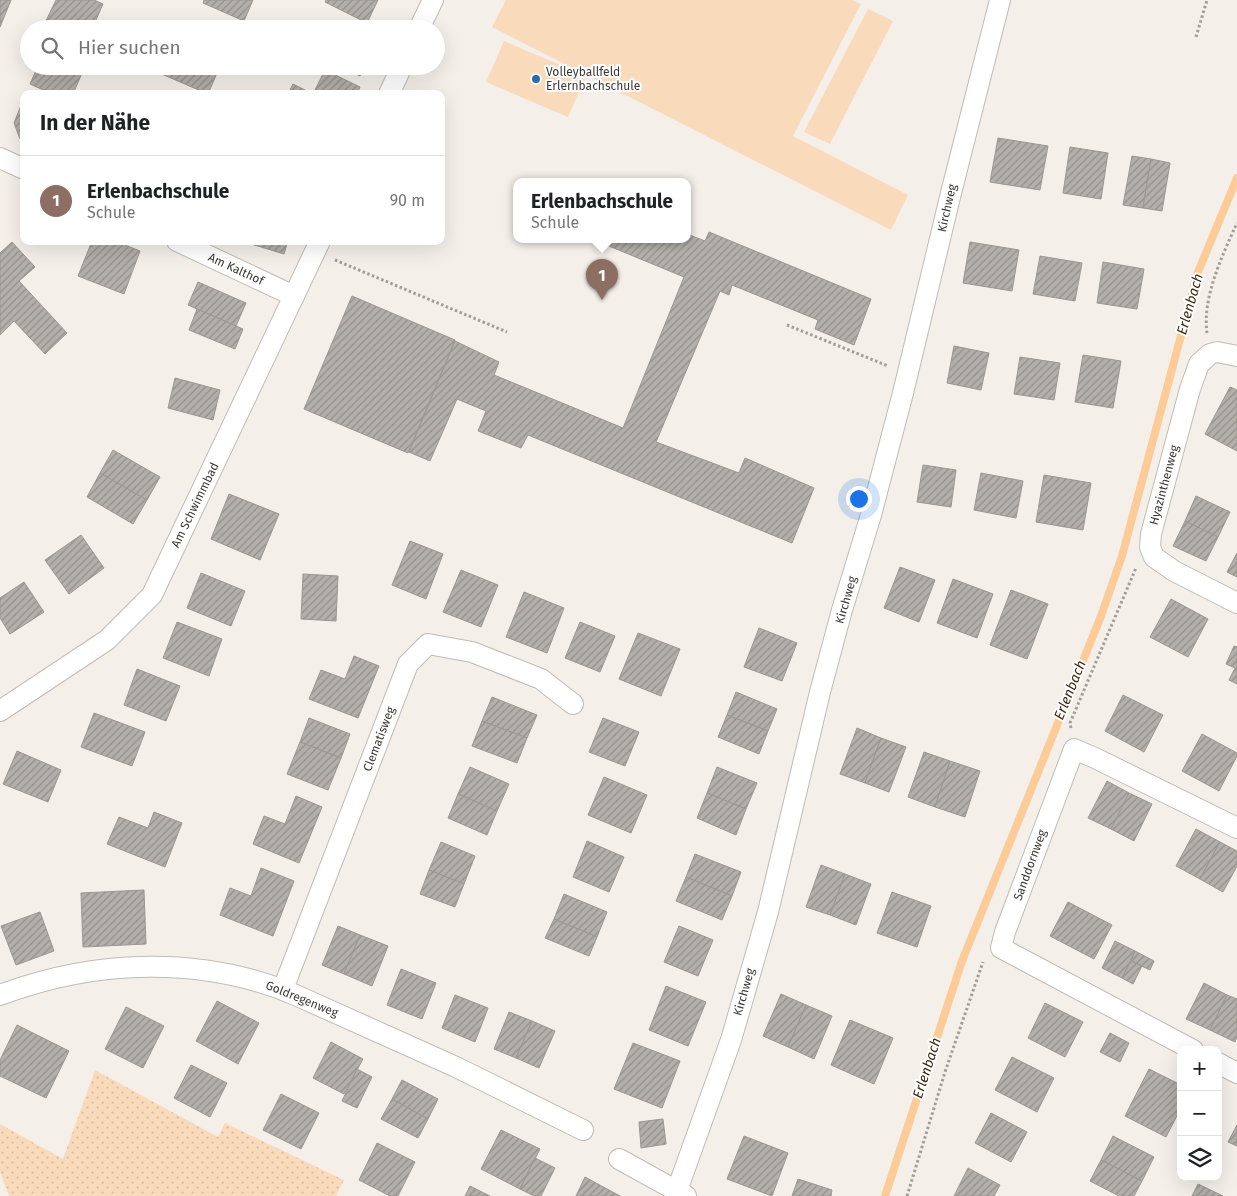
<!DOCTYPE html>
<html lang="de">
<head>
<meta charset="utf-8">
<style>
  body { margin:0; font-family:"Fira Sans",sans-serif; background:#f6f6f6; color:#202124 }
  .controls { position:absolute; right:15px; bottom:15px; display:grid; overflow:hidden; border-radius:10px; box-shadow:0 5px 20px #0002 }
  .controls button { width:45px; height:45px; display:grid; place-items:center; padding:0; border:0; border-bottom:1px solid #e0e0e0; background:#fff; color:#202124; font:25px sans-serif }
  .you { position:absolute; left:858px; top:498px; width:18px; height:18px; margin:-12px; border:4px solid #fff; border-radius:50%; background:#1a73e8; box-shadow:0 0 0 8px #1a73e833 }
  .badge { display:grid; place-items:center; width:32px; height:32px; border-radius:50%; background:#2c6ca2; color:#fff; font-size:16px; font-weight:700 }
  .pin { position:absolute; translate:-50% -41px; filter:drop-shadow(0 1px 2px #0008) }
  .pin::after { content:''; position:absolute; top:26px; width:18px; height:15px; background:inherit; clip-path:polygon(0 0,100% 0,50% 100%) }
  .popup { position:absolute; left:513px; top:178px; width:178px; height:65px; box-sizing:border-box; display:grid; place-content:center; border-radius:10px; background:#fff; filter:drop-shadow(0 1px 4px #0005); font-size:16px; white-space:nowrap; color:#757577 }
  .popup b { font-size:19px; color:#202124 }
  .popup::after { content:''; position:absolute; left:50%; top:100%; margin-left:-10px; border:10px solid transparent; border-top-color:#fff }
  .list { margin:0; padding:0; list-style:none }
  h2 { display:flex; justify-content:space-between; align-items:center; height:65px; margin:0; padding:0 20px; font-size:21px }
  h2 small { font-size:16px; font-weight:400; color:#757577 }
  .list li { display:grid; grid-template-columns:32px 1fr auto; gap:15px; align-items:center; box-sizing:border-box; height:90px; padding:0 20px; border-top:1px solid #e0e0e0 }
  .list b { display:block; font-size:19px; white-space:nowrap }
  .list p { margin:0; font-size:16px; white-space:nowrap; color:#757577 }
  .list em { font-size:16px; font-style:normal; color:#757577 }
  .icon { flex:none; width:28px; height:28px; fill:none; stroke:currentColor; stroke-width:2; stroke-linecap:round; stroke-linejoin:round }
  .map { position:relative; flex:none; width:1237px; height:1196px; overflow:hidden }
  .search { position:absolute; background:#fff; box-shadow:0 5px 20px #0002; left:20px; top:20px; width:425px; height:55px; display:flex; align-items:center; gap:12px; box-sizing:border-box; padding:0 18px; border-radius:28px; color:#757577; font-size:19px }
  .panel { position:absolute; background:#fff; box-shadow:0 5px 20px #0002; left:20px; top:90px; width:425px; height:155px; border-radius:10px }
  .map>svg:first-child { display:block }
  .grass { fill:url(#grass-dots) }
  .garden { fill:#f9dbbc }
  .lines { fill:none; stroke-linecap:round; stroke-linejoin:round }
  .stream { stroke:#fccb98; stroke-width:8 }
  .building { fill:url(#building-hatch); stroke:#9a9691 }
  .minor-casing { stroke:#c0bbb6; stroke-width:22 }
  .path { stroke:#a19d99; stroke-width:3; stroke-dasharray:2.5 2.5; stroke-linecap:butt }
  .minor { stroke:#fff; stroke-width:20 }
  .poi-dot { fill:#2c6ca2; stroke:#fff; stroke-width:2 }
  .labels { text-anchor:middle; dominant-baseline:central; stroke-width:4; stroke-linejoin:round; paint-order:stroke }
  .poi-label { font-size:12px; fill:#3b3937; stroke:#fff; text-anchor:start }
  .street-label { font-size:12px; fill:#3b3937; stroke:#fff }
  .water-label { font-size:14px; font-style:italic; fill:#3b2710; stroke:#fff }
</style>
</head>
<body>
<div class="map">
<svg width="1237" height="1196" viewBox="0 0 1237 1196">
  <defs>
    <pattern id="grass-dots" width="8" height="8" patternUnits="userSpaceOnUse" patternTransform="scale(1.25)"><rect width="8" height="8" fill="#f9dbbc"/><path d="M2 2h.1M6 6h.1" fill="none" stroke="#d6bda2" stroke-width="1.8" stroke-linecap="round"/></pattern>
    <pattern id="building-hatch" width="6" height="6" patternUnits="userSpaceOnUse" patternTransform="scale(1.25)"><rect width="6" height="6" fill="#b3afaa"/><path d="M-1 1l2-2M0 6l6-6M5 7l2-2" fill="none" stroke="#938f8b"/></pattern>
  </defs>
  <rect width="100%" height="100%" fill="#f4efe9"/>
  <!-- grass -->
  <path class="grass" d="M95,1070L218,1137L225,1123L344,1180L336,1196H9L0,1172V1124L63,1159Z"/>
  <!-- garden -->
  <g class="garden">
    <path d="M506,0H852L861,4L793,136L908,195L891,230L492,27Z"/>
    <path d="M868,9L893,21L830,144L804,132Z"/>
    <path d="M504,41L586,76L568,117L486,82Z"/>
  </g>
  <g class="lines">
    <!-- stream -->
    <path class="stream" d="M885,1196L962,961L1101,616L1122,556L1198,272L1237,178"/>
  </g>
  <!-- building -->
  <g class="building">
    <path d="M0,0H11L0,27Z"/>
    <path d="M56,0H94L103,4L92,29H42Z"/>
    <path d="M204,0H253L244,21L203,3Z"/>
    <path d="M326,0H378L367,23L325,2Z"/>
    <path d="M38,66H85L73,94H52L30,84Z"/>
    <path d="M159,66H220L208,94L157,72Z"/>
    <path d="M340,66H364L360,76Z"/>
    <path d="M325,70L360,87L357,94H313Z"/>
    <path d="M293,84L313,94H288Z"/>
    <path d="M24,98V141L20,139L14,123Z"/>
    <path d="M998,138L1048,146L1040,190L990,182Z"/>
    <path d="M1070,147L1108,153L1101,199L1063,193Z"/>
    <path d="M1132,156L1151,159L1143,208L1123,205Z"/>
    <path d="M1151,159L1170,163L1162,211L1143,208Z"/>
    <path d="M709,232L871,299L854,345L815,329L818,320L732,285L729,295L720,291L656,442L739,473L745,458L814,488L792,543L528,435L521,448L478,431L486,411L457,399L430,461L409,452L455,341L499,362L494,375L623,428L684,277L592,239H687V234L705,241Z"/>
    <path d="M92,241H115L140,251L124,294L78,276Z"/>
    <path d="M249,241H288L284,254L248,243Z"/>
    <path d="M12,242L35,267L19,281L67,333L45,354L14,321L0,335V253Z"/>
    <path d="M970,242L1019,250L1012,291L963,283Z"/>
    <path d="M1040,256L1082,263L1075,301L1033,294Z"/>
    <path d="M1103,262L1144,269L1137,309L1097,303Z"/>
    <path d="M198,282L246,303L236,326L188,305Z"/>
    <path d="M352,296L455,340L408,453L304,409Z"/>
    <path d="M197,309L243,329L235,349L189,330Z"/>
    <path d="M954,346L989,353L981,390L947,383Z"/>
    <path d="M1083,355L1121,361L1113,408L1075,402Z"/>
    <path d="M1020,357L1060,363L1054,400L1014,394Z"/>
    <path d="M175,378L220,390L213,420L168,408Z"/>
    <path d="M1230,387L1237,390V451L1205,434Z"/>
    <path d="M113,450L160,477L147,500L100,473Z"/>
    <path d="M923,465L956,470L951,507L917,502Z"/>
    <path d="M100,473L147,500L133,524L87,497Z"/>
    <path d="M981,473L1023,481L1016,518L974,510Z"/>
    <path d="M1044,475L1091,483L1083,530L1036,522Z"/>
    <path d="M229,494L279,514L260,560L211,539Z"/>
    <path d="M1196,496L1230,512L1218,537L1185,521Z"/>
    <path d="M1185,521L1218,537L1206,561L1173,546Z"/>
    <path d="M81,535L104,568L69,594L45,560Z"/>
    <path d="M410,541L443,554L426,599L392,585Z"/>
    <path d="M1237,553V577L1227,572Z"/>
    <path d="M900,567L935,580L919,622L884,608Z"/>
    <path d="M461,570L498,585L481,627L443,612Z"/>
    <path d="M201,573L245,591L231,626L187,608Z"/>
    <path d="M303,574L338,576L336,621L301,619Z"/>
    <path d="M953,579L993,594L977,638L937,623Z"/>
    <path d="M24,582L44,612L10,634L0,618V598Z"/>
    <path d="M1011,590L1048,604L1027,659L990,645Z"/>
    <path d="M524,592L564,608L547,653L506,637Z"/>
    <path d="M1171,599L1208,619L1188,657L1150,637Z"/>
    <path d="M177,622L222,639L209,676L163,658Z"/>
    <path d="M580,622L615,636L600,672L565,658Z"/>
    <path d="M759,628L797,643L782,681L744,667Z"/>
    <path d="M638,633L680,649L661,696L619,679Z"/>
    <path d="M1234,646L1237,647V684L1229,680L1235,668L1226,664Z"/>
    <path d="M354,656L379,666L358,718L309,699L321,670L345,679Z"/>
    <path d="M137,669L180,686L166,721L124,705Z"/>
    <path d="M736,692L777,709L768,731L727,715Z"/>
    <path d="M1123,695L1163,715L1144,752L1105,731Z"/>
    <path d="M492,697L537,715L527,738L482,721Z"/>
    <path d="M94,713L145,732L132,766L81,747Z"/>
    <path d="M727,715L768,731L759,754L718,737Z"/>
    <path d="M309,718L350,734L341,758L300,742Z"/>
    <path d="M603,718L639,732L625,766L589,752Z"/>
    <path d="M482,721L527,738L517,763L472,746Z"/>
    <path d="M857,728L881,738L865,783L840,774Z"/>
    <path d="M1202,734L1237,753V756L1219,791L1182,771Z"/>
    <path d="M881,738L906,747L889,792L865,783Z"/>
    <path d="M300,742L341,758L328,790L287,774Z"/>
    <path d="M17,751L61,770L48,802L3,784Z"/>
    <path d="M924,752L950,761L935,807L908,797Z"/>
    <path d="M950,761L980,771L965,817L935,807Z"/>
    <path d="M470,767L509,784L497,811L458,794Z"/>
    <path d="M717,767L757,783L746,809L707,793Z"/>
    <path d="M604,777L647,795L631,833L588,815Z"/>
    <path d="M1107,781L1129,793L1111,829L1088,818Z"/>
    <path d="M707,793L746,809L736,835L697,818Z"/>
    <path d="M1129,793L1152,804L1134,841L1111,829Z"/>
    <path d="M458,794L497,811L487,835L448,818Z"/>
    <path d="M296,796L322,807L299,863L253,844L264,816L285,824Z"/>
    <path d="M154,812L182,823L165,867L107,844L119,817L148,828Z"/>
    <path d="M1196,829L1220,842L1200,879L1176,866Z"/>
    <path d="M587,841L624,857L609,892L573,877Z"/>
    <path d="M441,842L475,856L464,884L429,870Z"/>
    <path d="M1220,842L1237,851V866L1223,892L1200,879Z"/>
    <path d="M695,854L741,872L732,896L686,877Z"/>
    <path d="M821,865L845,874L830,915L806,907Z"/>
    <path d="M261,868L294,881L273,936L220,915L230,888L251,896Z"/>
    <path d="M429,870L464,884L455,907L420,894Z"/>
    <path d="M845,874L871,884L856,925L830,915Z"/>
    <path d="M686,877L732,896L722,920L676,901Z"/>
    <path d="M144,890L146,944L83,947L81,893Z"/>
    <path d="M892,892L931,906L917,947L877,933Z"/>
    <path d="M564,894L607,912L597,937L554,919Z"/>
    <path d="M1068,902L1112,925L1094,959L1050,936Z"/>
    <path d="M40,912L54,951L16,965L1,926Z"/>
    <path d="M554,919L597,937L589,956L545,938Z"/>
    <path d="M338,926L360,935L344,974L322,965Z"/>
    <path d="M679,926L713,940L698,976L664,962Z"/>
    <path d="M360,935L388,946L372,986L344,974Z"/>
    <path d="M1115,941L1135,951L1122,978L1102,968Z"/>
    <path d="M1135,951L1154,961L1150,970L1131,961Z"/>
    <path d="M1131,961L1142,966L1133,984L1122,978Z"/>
    <path d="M401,969L436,983L422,1019L387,1005Z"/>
    <path d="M1204,983L1227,995L1210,1030L1186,1019Z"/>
    <path d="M666,986L706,1002L688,1046L649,1030Z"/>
    <path d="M781,994L806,1005L788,1047L763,1036Z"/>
    <path d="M455,995L488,1008L475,1042L442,1028Z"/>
    <path d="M1227,995L1237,999V1037L1235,1042L1210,1030Z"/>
    <path d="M217,1001L259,1023L238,1064L196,1041Z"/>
    <path d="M1045,1003L1083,1022L1065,1057L1028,1038Z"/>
    <path d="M806,1005L832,1016L814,1059L788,1047Z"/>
    <path d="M126,1007L164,1026L143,1068L105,1049Z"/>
    <path d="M509,1012L532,1021L516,1058L494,1049Z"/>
    <path d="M850,1020L893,1038L874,1084L831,1065Z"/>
    <path d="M532,1021L555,1031L539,1068L516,1058Z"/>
    <path d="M17,1025L69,1051L46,1098L0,1076V1060Z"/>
    <path d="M1110,1033L1129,1043L1120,1062L1100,1052Z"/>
    <path d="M331,1042L363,1059L344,1094L313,1078Z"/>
    <path d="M633,1043L680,1061L662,1108L614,1089Z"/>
    <path d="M1012,1057L1054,1078L1037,1112L995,1090Z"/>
    <path d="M191,1065L227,1083L210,1117L174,1098Z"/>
    <path d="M357,1069L372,1077L357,1108L342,1101Z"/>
    <path d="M1149,1069L1181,1085V1108L1166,1137L1125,1116Z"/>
    <path d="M402,1080L438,1099L428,1119L392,1099Z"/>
    <path d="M281,1094L319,1113L301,1149L263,1130Z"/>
    <path d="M392,1099L428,1119L418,1138L381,1119Z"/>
    <path d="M991,1113L1027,1132L1011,1162L975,1143Z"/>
    <path d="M663,1119L666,1144L641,1148L639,1122Z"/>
    <path d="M1237,1125V1146L1228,1142Z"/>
    <path d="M501,1130L540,1149L520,1189L481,1169Z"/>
    <path d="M744,1136L788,1153L772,1196L727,1179Z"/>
    <path d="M1113,1136L1154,1157L1142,1181L1101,1160Z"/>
    <path d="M377,1143L415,1162L398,1196H390L359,1180Z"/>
    <path d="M535,1158L555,1168L541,1196H534L520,1189Z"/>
    <path d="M1101,1160L1142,1181L1134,1196H1119L1090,1181Z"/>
    <path d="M968,1168L1000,1185L994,1196H954Z"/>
    <path d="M585,1177L620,1196H576Z"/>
    <path d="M798,1179L832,1190L831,1196H792Z"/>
    <path d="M1198,1184L1223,1196H1192Z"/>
    <path d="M470,1186L490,1196H465Z"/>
  </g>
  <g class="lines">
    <!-- minor casing -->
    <g class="minor-casing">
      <g id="minor">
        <path d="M419,29L433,0"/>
        <path d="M389,94L402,66"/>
        <path d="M0,158L24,169"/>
        <path d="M177,241L294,296"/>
        <path d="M1237,356L1217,352L1210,354L1199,364L1190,389L1151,534L1150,547L1154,557L1174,571L1237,603"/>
        <path d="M0,711L107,640L152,595L320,241"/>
        <path d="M283,989L408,664L428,644L472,652L541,679L573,704"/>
        <path d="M0,995C96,959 205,955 300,997L456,1067L583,1130"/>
        <path d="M1193,1050L1001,948L1005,932L1074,749L1095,758L1237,828"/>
        <path d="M1218,1063L1237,1073"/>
        <path d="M619,1159L686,1196"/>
        <path d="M675,1196L731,1040L768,912L820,692L842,610L871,515L903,393L951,193L1000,0"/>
      </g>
    </g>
    <!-- path -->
    <g class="path">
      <path d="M1196,37L1207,0"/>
      <path d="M335,260L507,332"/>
      <path d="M787,325L888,366"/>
      <path d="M1207,333C1202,298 1222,256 1237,223"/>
      <path d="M1071,728L1070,723L1136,568"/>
      <path d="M907,1196L945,1072L983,962"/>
    </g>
    <!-- minor -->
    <use href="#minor" class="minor"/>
  </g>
  <!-- markers -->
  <circle class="poi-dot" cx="536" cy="79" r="5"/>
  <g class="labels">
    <!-- poi labels -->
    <g class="poi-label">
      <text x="546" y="72">Volleyballfeld<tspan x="546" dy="14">Erlernbachschule</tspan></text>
    </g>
    <!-- street labels -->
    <g class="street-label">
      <text transform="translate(947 208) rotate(-77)">Kirchweg</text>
      <text transform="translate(236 269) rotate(25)">Am Kalthof</text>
      <text transform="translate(1164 485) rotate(-75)">Hyazinthenweg</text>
      <text transform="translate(195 505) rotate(-64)">Am Schwimmbad</text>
      <text transform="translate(846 600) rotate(-74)">Kirchweg</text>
      <text transform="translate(379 739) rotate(-69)">Clematisweg</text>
      <text transform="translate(1030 865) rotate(-70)">Sanddornweg</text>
      <text transform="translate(744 992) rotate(-74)">Kirchweg</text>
      <text transform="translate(302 999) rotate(22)">Goldregenweg</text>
    </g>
    <!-- water labels -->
    <g class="water-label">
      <text transform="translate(1190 304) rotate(-74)">Erlenbach</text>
      <text transform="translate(1070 690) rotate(-68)">Erlenbach</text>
      <text transform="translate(927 1068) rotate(-72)">Erlenbach</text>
    </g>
  </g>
</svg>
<div class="controls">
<button>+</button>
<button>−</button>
<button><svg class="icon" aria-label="layers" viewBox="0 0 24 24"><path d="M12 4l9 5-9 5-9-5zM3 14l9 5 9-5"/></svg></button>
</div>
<div class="you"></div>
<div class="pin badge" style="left:602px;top:300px;background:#8d6e63">1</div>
<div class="popup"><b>Erlenbachschule</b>Schule</div>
<div class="search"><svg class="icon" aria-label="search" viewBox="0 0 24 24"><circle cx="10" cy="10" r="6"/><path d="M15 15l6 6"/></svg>Hier suchen</div>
<section class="panel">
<h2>In der Nähe<small></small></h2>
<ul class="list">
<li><span class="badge" style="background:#8d6e63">1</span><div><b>Erlenbachschule</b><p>Schule</p></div><em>90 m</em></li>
</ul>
</section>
</div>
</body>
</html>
